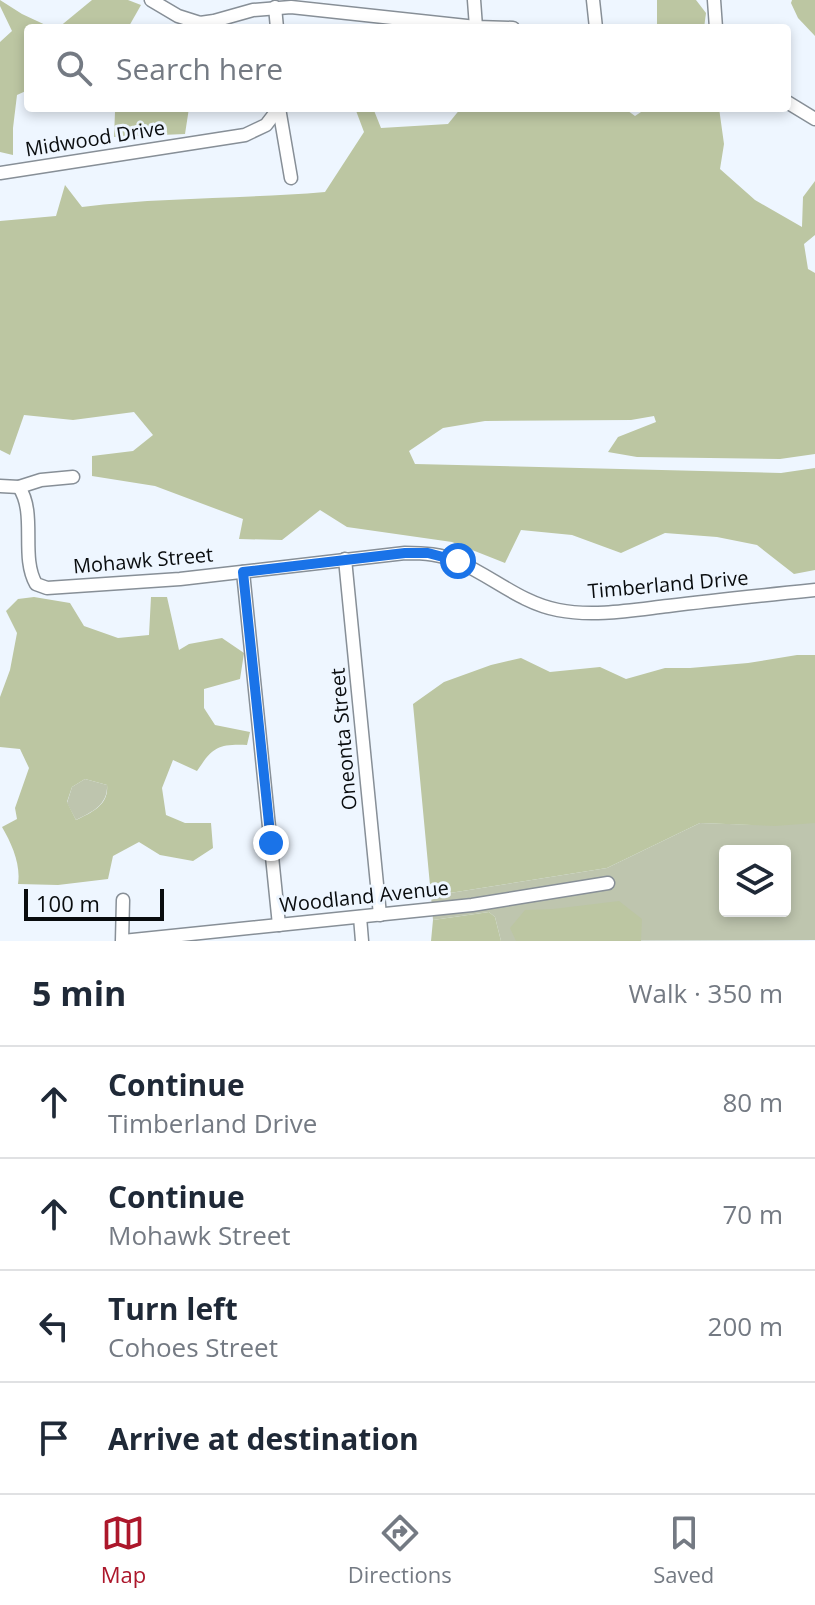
<!DOCTYPE html>
<html lang="en">
<head>
<meta charset="utf-8">
<style>
  body { margin:0; font-family:"Open Sans",sans-serif; background:#f6f6f7; color:#1f2937 }
  .controls { position:absolute; right:24px; bottom:24px; display:grid; overflow:hidden; border-radius:8px; box-shadow:0 4px 12px #0003 }
  .controls button { width:72px; height:72px; display:grid; place-items:center; padding:0; border:0; border-bottom:2px solid #e0e1e3; background:#fff; color:#1f2937; font:40px sans-serif }
  .scale { position:absolute; left:24px; bottom:20px; width:140px; box-sizing:border-box; padding-left:8px; border:4px solid #090c0e; border-top:0; font-size:22px; line-height:28px; white-space:nowrap; color:#090c0e; -webkit-text-stroke:6px #eef6ff; paint-order:stroke }
  .stop { position:absolute; width:24px; height:24px; margin:-18px; border:6px solid #1a73e8; border-radius:50%; background:#fff }
  .stop.end { background:#1a73e8; border-color:#fff; box-shadow:0 2px 8px #0008 }
  .list { margin:0; padding:0; list-style:none }
  h2 { display:flex; justify-content:space-between; align-items:center; height:104px; margin:0; padding:0 32px; font-size:34px }
  h2 small { font-size:26px; font-weight:400; color:#747a83 }
  .list li { display:grid; grid-template-columns:52px 1fr auto; gap:24px; align-items:center; box-sizing:border-box; height:112px; padding:0 32px; border-top:2px solid #e0e1e3 }
  .list b { display:block; font-size:30px; white-space:nowrap }
  .list p { margin:0; font-size:26px; white-space:nowrap; color:#747a83 }
  .list em { font-size:26px; font-style:normal; color:#747a83 }
  .icon { flex:none; width:44px; height:44px; fill:none; stroke:currentColor; stroke-width:2; stroke-linecap:round; stroke-linejoin:round }
  .map { position:relative; flex:none; width:815px; height:941px; overflow:hidden }
  .search { position:absolute; background:#fff; box-shadow:0 4px 12px #0003; left:24px; right:24px; top:24px; height:88px; display:flex; align-items:center; gap:20px; box-sizing:border-box; padding:0 28px; border-radius:8px; color:#747a83; font-size:30px }
  .sheet { height:552px; background:#fff }
  nav { display:flex; justify-content:space-around; align-items:center; box-sizing:border-box; height:112px; border-top:2px solid #e0e1e3; background:#fff; font-size:22px; color:#747a83 }
  nav a { display:grid; justify-items:center; gap:4px }
  nav .on { color:#ac172b }
  .map>svg:first-child { display:block }
  .green { fill:#bec5ae; fill-rule:evenodd }
  .forest { fill:#bcc6a2; fill-rule:evenodd }
  .lines { fill:none; stroke-linecap:round; stroke-linejoin:round }
  .minor-casing { stroke:#878f97; stroke-width:15 }
  .minor { stroke:#fff; stroke-width:12 }
  .route { stroke:#1a73e8; stroke-width:10 }
  .labels { text-anchor:middle; dominant-baseline:central; stroke-width:6; stroke-linejoin:round; paint-order:stroke }
  .street-label { font-size:20px; fill:#090c0e; stroke:#eef6ff }
</style>
</head>
<body>
<div class="map">
<svg width="815" height="941" viewBox="0 0 815 941">
  <rect width="100%" height="100%" fill="#eef6ff"/>
  <!-- green -->
  <g class="green">
    <path d="M85,779L107,785C108,805 92,812 76,820L67,803L72,787Z"/>
    <path d="M815,822V940L501,941L495,917L489,912L433,920L431,896L607,868L700,823L757,825ZM725,851H785V911H725Z"/>
  </g>
  <!-- forest -->
  <g class="forest">
    <path d="M0,0L22,14L52,28H28V90L17,95L13,128V155L0,152V42L12,31L0,6Z"/>
    <path d="M92,0H128L141,5L128,28H58Z"/>
    <path d="M657,0H696L706,13L704,28H657Z"/>
    <path d="M792,0H815V36L798,18L791,3Z"/>
    <path d="M106,108H189L185,134L114,137L115,112Z"/>
    <path d="M355,108H373L381,128L448,124L461,108H624L635,116L647,108H719L724,144L720,169L755,200L802,227L803,197L815,181V235L804,244L808,269L815,273V454L780,459L637,457L608,452L618,437L656,422L654,416L631,420L485,421L443,428L409,451L415,464L781,473L815,468V570L794,574L757,545L717,537L665,533L621,553L572,535L521,530L505,563L452,542L347,527L320,510L282,540L239,539L243,519L155,486L92,476V456L133,451L153,435L134,412L73,420L24,415L10,455L0,450V221L56,216L65,185L82,207C163,197 244,199 325,192L364,132Z"/>
    <path d="M34,597L70,603L84,626L118,638L149,635L151,597H167L179,650L189,644L222,638L244,653L240,679L204,689V708L215,725L250,732L247,745C218,744 213,747 197,771L173,760L162,788L166,815L185,823H211L213,848L193,861L160,855L139,842L113,856L108,879L58,885L18,884C21,865 12,844 2,827L17,819L15,808L29,768L20,749L0,747V697L10,670L17,633L6,611L18,599ZM85,779L107,785C109,805 92,812 76,820L67,802L72,787Z"/>
    <path d="M797,655H815V823L775,826L700,823L607,868L431,896L413,704L444,682L491,665L521,658L550,672L600,667L626,679L665,668H690L748,663Z"/>
    <path d="M619,901L642,919L641,941H516L510,928L525,910L553,909Z"/>
    <path d="M489,912L495,917L501,941H431L433,920Z"/>
  </g>
  <g class="lines">
    <!-- minor casing -->
    <g class="minor-casing">
      <g id="minor">
        <path d="M151,0L178,16L200,23L214,21L253,10L291,7L476,27L513,28"/>
        <path d="M474,0L476,27"/>
        <path d="M593,0L596,28"/>
        <path d="M714,0L716,28"/>
        <path d="M275,7L277,28"/>
        <path d="M787,102L815,119"/>
        <path d="M279,108L291,178"/>
        <path d="M0,173L245,135L266,125L279,108"/>
        <path d="M0,486L19,487L41,480L73,477"/>
        <path d="M19,487C37,514 20,556 36,584L47,588L180,579L405,553C424,553 441,554 459,562C493,577 521,603 558,610C593,617 633,610 668,606C717,600 766,595 815,590"/>
        <path d="M345,559L380,915"/>
        <path d="M243,572L279,925"/>
        <path d="M360,917L362,941"/>
        <path d="M122,941L123,900"/>
        <path d="M123,941L472,905L608,883"/>
      </g>
    </g>
    <!-- minor -->
    <use href="#minor" class="minor"/>
  </g>
  <g class="lines">
    <!-- route -->
    <path class="route" d="M271,843L243,572L405,553H428L458,561"/>
  </g>
  <g class="labels">
    <!-- street labels -->
    <g class="street-label">
      <text transform="translate(95 138) rotate(-9)">Midwood Drive</text>
      <text transform="translate(143 560) rotate(-5)">Mohawk Street</text>
      <text transform="translate(668 584) rotate(-5)">Timberland Drive</text>
      <text transform="translate(343 739) rotate(-95)">Oneonta Street</text>
      <text transform="translate(364 896) rotate(-6)">Woodland Avenue</text>
    </g>
  </g>
</svg>
<div class="controls">
<button><svg class="icon" aria-label="layers" viewBox="0 0 24 24"><path d="M12 4l9 5-9 5-9-5zM3 14l9 5 9-5"/></svg></button>
</div>
<div class="scale">100 m</div>
<div class="stop" style="left:458px;top:561px"></div>
<div class="stop end" style="left:271px;top:843px"></div>
<div class="search"><svg class="icon" aria-label="search" viewBox="0 0 24 24"><circle cx="10" cy="10" r="6"/><path d="M15 15l6 6"/></svg>Search here</div>
</div>
<section class="sheet">
<h2>5 min<small>Walk · 350 m</small></h2>
<ul class="list">
<li><svg class="icon" aria-label="ahead" viewBox="0 0 24 24"><path d="M12 20V5M6 11l6-6 6 6"/></svg><div><b>Continue</b><p>Timberland Drive</p></div><em>80 m</em></li>
<li><svg class="icon" aria-label="ahead" viewBox="0 0 24 24"><path d="M12 20V5M6 11l6-6 6 6"/></svg><div><b>Continue</b><p>Mohawk Street</p></div><em>70 m</em></li>
<li><svg class="icon" aria-label="left" viewBox="0 0 24 24"><path d="M17 20v-9H6M10 6l-5 5 5 5"/></svg><div><b>Turn left</b><p>Cohoes Street</p></div><em>200 m</em></li>
<li><svg class="icon" aria-label="arrive" viewBox="0 0 24 24"><path d="M6 21V4h12l-3 4 3 4H6"/></svg><div><b>Arrive at destination</b></div></li>
</ul>
</section>
<nav>
<a class="on"><svg class="icon" aria-label="map" viewBox="0 0 24 24"><path d="M3 6l6-2 6 2 6-2v14l-6 2-6-2-6 2zM9 4v14M15 6v14"/></svg>Map</a>
<a><svg class="icon" aria-label="directions" viewBox="0 0 24 24"><path d="M12 3l9 9-9 9-9-9zM9 14v-3h6M13 9l2 2-2 2"/></svg>Directions</a>
<a><svg class="icon" aria-label="saved" viewBox="0 0 24 24"><path d="M7 4h10v16l-5-4-5 4z"/></svg>Saved</a>
</nav>
</body>
</html>
